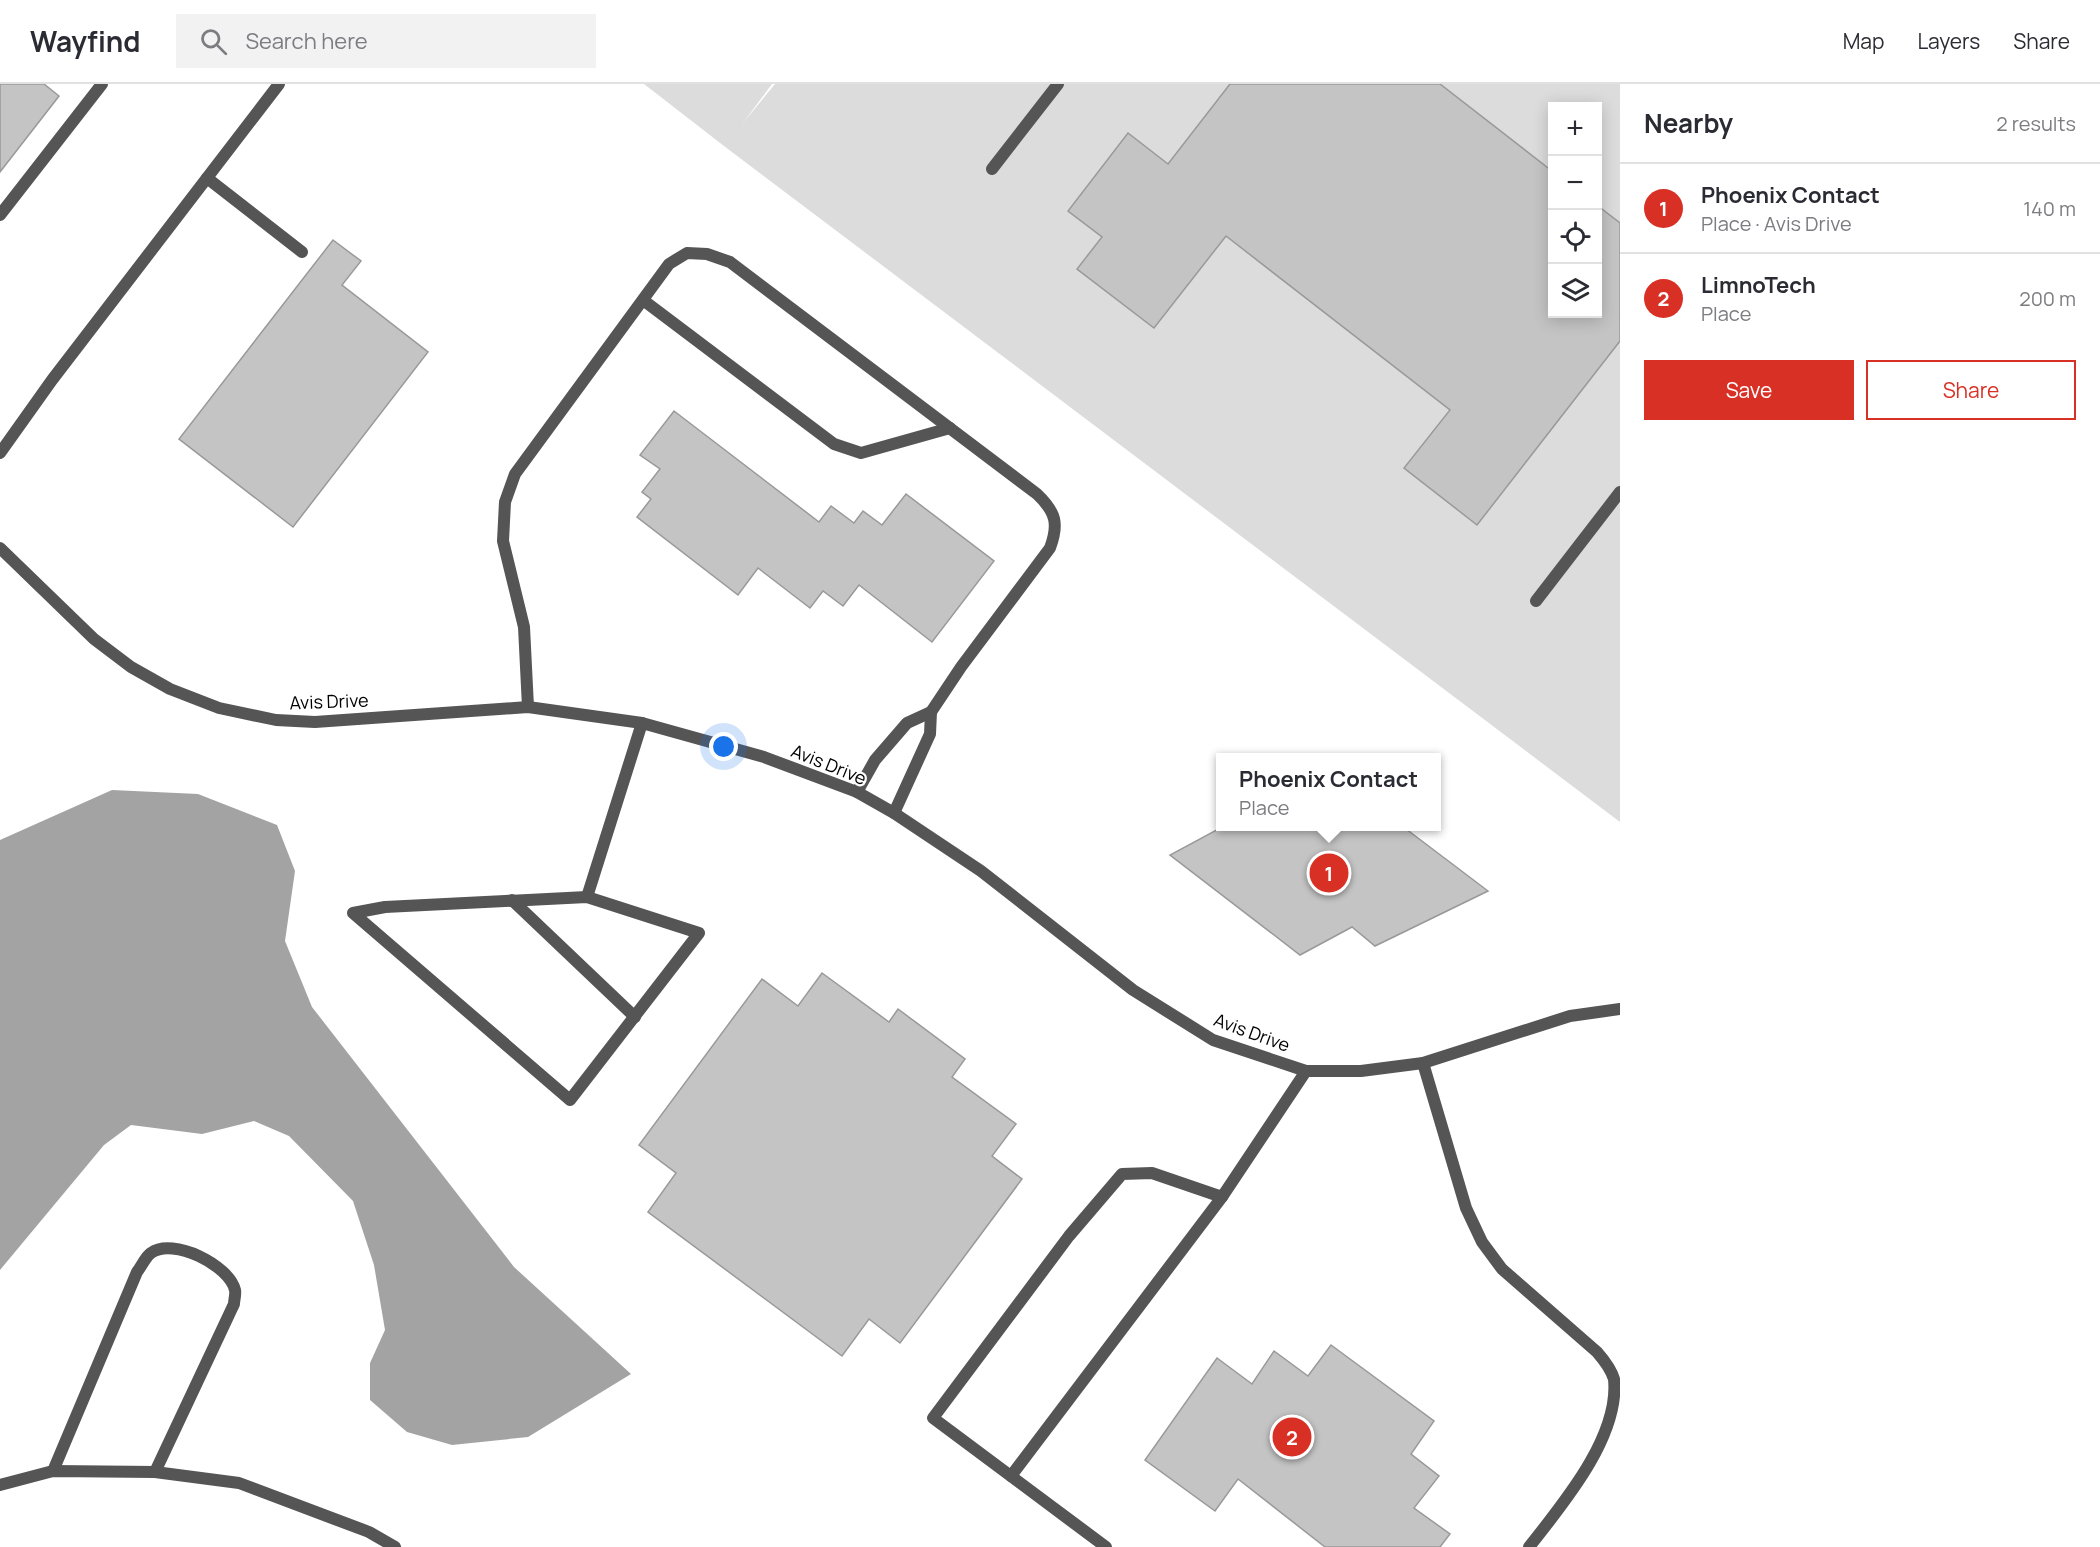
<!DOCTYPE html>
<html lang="en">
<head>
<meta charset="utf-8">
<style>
  body { margin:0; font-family:Manrope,sans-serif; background:#f2f2f3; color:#2b2b33 }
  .controls { position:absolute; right:18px; top:18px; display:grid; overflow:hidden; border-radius:0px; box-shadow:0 3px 15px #0003 }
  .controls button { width:54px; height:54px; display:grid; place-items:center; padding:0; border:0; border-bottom:2px solid #e1e1e2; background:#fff; color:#2b2b33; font:30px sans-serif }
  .you { position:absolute; left:724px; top:663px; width:21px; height:21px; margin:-15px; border:4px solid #fff; border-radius:50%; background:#1a73e8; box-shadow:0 0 0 9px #1a73e833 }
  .badge { display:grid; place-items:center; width:39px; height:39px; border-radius:50%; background:#d93025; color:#fff; font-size:20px; font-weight:700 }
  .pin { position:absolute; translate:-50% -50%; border:3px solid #fff; box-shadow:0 2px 6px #0006 }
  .popup { position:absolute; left:1216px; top:669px; width:225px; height:78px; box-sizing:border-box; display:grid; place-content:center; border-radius:0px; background:#fff; filter:drop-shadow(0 2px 4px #0005); font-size:20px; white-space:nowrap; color:#7c7c81 }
  .popup b { font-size:22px; color:#2b2b33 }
  .popup::after { content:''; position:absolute; left:50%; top:100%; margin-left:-12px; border:12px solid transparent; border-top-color:#fff }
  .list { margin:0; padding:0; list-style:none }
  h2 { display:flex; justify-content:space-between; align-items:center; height:78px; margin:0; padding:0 24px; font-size:26px }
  h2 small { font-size:20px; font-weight:400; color:#7c7c81 }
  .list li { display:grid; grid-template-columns:39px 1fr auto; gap:18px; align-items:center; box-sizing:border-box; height:90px; padding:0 24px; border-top:2px solid #e1e1e2 }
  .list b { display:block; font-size:22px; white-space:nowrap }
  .list p { margin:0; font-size:20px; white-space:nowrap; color:#7c7c81 }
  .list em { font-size:20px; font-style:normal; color:#7c7c81 }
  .actions { display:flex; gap:12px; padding:18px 24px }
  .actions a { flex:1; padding:14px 0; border:2px solid #d93025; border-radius:0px; text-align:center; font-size:21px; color:#d93025 }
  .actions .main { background:#d93025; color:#fff }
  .icon { flex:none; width:33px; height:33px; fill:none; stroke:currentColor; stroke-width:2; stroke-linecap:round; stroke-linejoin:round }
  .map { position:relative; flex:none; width:1620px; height:1463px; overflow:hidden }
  header { display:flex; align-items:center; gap:36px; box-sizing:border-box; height:84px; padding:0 30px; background:#fff; border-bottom:2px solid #e1e1e2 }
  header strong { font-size:28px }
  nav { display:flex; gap:33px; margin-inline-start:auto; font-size:21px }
  .search { width:420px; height:54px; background:#f2f2f3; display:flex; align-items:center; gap:15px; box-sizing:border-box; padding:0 21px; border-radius:0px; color:#7c7c81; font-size:22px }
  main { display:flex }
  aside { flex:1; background:#fff }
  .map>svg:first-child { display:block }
  .green { fill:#dcdcdc; fill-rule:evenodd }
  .water { fill:#a3a3a3 }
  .building { fill:#c4c4c4; stroke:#999; stroke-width:1.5 }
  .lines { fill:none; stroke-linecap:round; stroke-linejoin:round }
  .service { stroke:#555; stroke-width:12 }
  .minor { stroke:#555; stroke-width:12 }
  .labels { text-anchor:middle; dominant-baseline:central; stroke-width:4.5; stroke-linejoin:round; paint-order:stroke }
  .street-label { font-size:18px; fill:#000; stroke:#fff }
</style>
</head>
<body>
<header>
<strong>Wayfind</strong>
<div class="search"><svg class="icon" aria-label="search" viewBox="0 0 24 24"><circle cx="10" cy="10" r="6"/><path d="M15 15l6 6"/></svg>Search here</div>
<nav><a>Map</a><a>Layers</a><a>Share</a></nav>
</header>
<main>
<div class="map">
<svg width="1620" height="1463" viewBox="0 0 1620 1463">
  <rect width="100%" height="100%" fill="#fff"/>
  <!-- green -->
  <path class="green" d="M644,0H772L743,39L775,0H1620V738L724,62ZM1552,22H1598V230H1552Z"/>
  <!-- water -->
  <path class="water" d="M112,706L198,710L277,741L295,787L285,857L312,923L514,1183L631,1290L528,1353L452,1361L407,1348L370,1316V1279L385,1246L374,1181L353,1117L289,1052L254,1037L202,1050L131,1041L104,1061L0,1186V756Z"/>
  <!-- building -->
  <g class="building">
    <path d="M0,0H44L59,12L0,88Z"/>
    <path d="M1230,0H1440L1552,87V230H1598V122L1620,139V257L1477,441L1404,384L1450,326L1226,152L1154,244L1077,185L1102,153L1068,127L1128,49L1168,80Z"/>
    <path d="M333,156L361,177L342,201L428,268L293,443L179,355Z"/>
    <path d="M674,327L819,438L831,422L854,439L863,427L882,441L906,410L994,477L932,558L859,501L843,522L823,507L810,524L758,484L738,511L637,433L651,415L642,408L660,385L640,371Z"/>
    <path d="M1224,742H1402L1488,807L1375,862L1352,843L1300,871L1170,771Z"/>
    <path d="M822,889L889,938L898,925L965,975L952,993L1016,1040L992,1072L1022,1095L900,1259L869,1235L842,1272L648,1128L676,1089L639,1061L762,895L798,922Z"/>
    <path d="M1331,1261L1434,1337L1411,1370L1439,1392L1414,1424L1450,1450L1440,1463H1325L1238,1395L1215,1427L1145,1376L1217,1274L1252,1300L1274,1267L1308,1292Z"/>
  </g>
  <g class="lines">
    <!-- service -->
    <g class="service">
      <path d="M992,85L1058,0"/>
      <path d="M207,94L302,168"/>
      <path d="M0,131L102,0"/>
      <path d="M643,216L834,360L861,369L950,344"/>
      <path d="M0,369L52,296L279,0"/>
      <path d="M1536,517L1620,408"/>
      <path d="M528,623L524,543L503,457L505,418L515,390L669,180L687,169L707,170L730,178L1037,410C1056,428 1059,440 1050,464L961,583L931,628L930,650L894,729"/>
      <path d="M857,708L875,676L907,639L931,628"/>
      <path d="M587,813L699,849L570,1016L353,829L385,823Z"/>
      <path d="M587,813L642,639"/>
      <path d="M512,816L635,933"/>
      <path d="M1423,979L1466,1124L1482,1158L1502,1185L1597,1268C1604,1276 1611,1285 1614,1295C1620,1353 1562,1421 1529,1463"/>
      <path d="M53,1387L137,1188C141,1183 146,1172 151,1169C173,1153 229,1181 235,1206C236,1210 234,1216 234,1220L155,1388"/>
      <path d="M1011,1392L1222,1113"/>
      <path d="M0,1401L53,1387L155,1388L239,1399L369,1448L395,1463"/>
      <path d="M1106,1463L933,1334L1069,1152L1122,1090L1152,1089L1222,1113L1306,987"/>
    </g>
    <!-- minor -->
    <path class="minor" d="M0,464L94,555L131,583L170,605L219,624L276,636L315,638L528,623L642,639L764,673L857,708L894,729L981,787L1133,906L1213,956L1306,987H1361L1423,979L1570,932L1620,925"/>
  </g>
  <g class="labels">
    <!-- street labels -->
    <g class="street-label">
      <text transform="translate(329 617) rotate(-2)">Avis Drive</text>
      <text transform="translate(829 680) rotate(22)">Avis Drive</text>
      <text transform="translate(1252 948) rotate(20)">Avis Drive</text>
    </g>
  </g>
</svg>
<div class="controls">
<button>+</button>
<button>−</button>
<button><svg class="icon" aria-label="locate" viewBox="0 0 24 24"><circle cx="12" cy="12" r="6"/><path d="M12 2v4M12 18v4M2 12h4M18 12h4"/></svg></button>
<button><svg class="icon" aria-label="layers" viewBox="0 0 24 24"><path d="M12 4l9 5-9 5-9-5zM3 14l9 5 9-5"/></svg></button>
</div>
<div class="you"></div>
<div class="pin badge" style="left:1329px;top:789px">1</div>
<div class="popup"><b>Phoenix Contact</b>Place</div>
<div class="pin badge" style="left:1292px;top:1353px">2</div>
</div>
<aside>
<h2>Nearby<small>2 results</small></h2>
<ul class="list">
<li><span class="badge">1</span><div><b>Phoenix Contact</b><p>Place · Avis Drive</p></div><em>140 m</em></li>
<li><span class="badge">2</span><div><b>LimnoTech</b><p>Place</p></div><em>200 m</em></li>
</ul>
<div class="actions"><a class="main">Save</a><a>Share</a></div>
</aside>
</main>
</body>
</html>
